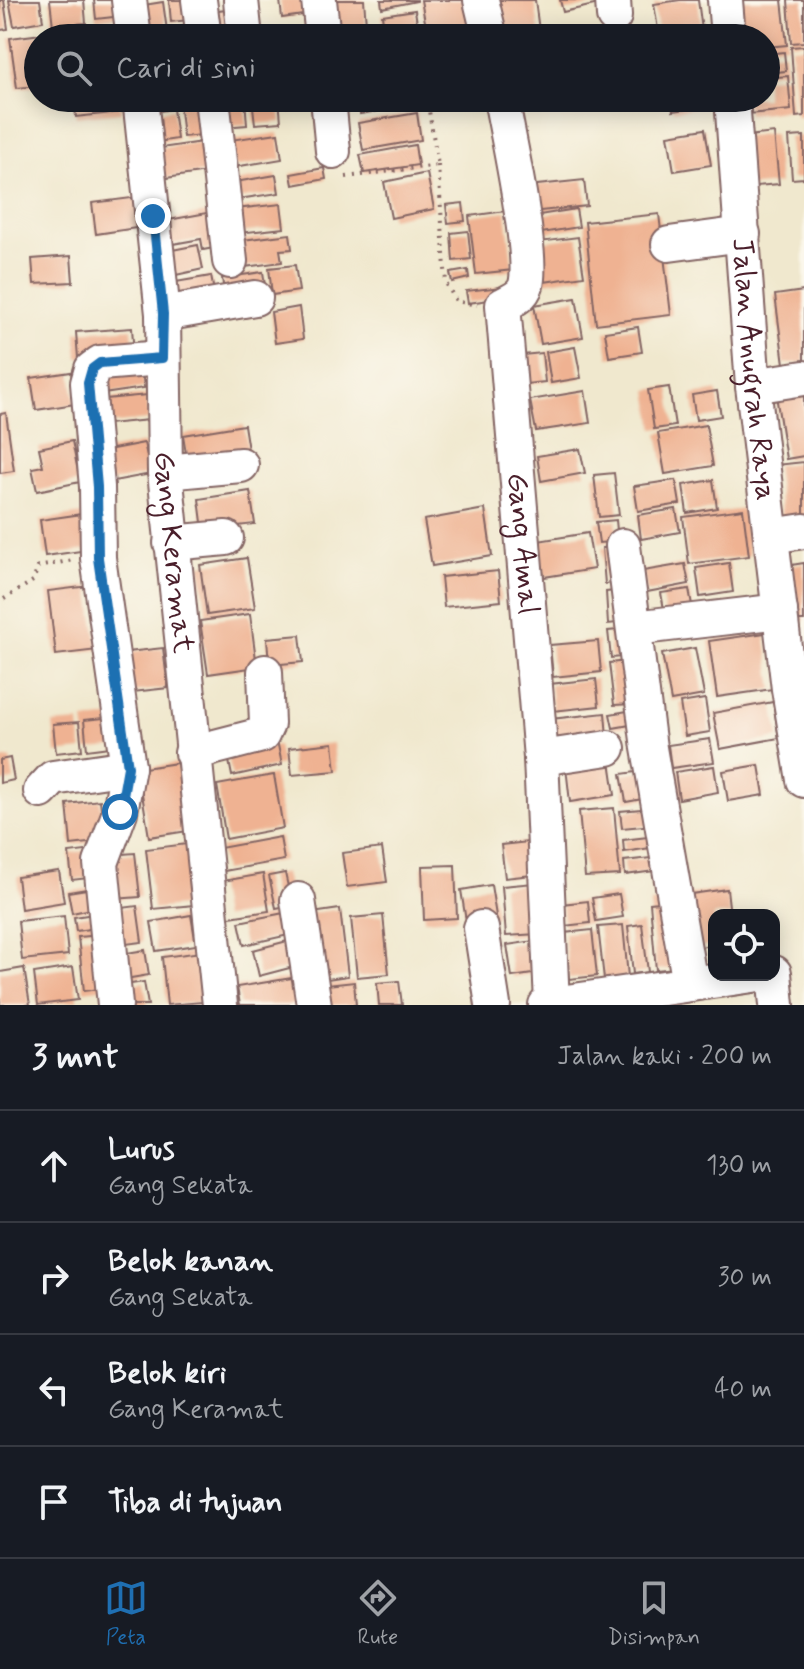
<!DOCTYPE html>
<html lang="id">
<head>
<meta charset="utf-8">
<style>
  body { margin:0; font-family:Mynerve,sans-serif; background:#20242c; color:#f1f3f6 }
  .controls { position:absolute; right:24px; bottom:24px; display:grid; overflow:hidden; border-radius:16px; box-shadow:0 4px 20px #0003 }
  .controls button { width:72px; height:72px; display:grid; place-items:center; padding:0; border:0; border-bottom:2px solid #363941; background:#171b24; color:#f1f3f6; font:40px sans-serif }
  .stop { position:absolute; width:24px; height:24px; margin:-18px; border:6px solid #1f6fb2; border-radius:50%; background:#fff }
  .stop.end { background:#1f6fb2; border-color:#fff; box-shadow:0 2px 8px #0008 }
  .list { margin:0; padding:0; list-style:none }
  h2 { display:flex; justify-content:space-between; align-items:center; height:104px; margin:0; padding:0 32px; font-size:34px }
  h2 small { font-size:26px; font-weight:400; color:#9ea1a6 }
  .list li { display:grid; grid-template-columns:52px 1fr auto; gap:24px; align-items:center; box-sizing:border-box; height:112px; padding:0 32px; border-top:2px solid #363941 }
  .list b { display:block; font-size:30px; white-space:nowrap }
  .list p { margin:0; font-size:26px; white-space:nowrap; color:#9ea1a6 }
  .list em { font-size:26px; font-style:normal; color:#9ea1a6 }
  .icon { flex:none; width:44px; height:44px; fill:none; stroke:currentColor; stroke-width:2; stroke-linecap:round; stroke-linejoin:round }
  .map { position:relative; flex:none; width:804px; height:1005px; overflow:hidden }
  .search { position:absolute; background:#171b24; box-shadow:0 4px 20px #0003; left:24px; right:24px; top:24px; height:88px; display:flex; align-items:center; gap:20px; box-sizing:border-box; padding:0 28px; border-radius:44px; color:#9ea1a6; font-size:30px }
  .sheet { height:552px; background:#171b24 }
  nav { display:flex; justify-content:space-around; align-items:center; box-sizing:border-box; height:112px; border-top:2px solid #363941; background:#171b24; font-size:22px; color:#9ea1a6 }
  nav a { display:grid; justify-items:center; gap:4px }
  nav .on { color:#1f6fb2 }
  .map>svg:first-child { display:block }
  .building { fill:#efb292 }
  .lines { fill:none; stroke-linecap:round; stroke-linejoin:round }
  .minor-casing { stroke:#846564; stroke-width:38 }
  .path { stroke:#846564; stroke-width:4; stroke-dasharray:2 6; stroke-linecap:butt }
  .minor { stroke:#fff; stroke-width:34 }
  .route { stroke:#1f6fb2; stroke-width:10 }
  .labels { text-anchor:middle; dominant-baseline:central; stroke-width:8; stroke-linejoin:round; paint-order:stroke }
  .street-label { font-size:30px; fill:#4a1f2b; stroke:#fbf7ec }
</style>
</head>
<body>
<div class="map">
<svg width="804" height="1005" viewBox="0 0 804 1005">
  <rect width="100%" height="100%" fill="#fbf7ec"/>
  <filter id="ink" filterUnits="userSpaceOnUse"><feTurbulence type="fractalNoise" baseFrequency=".0125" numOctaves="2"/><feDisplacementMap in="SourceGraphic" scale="16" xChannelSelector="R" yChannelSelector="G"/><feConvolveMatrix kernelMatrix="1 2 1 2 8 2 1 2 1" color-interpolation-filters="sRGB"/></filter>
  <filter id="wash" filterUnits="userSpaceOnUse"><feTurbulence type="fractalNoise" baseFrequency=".006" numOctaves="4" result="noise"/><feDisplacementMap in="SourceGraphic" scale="32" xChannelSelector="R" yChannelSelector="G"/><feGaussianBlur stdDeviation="1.8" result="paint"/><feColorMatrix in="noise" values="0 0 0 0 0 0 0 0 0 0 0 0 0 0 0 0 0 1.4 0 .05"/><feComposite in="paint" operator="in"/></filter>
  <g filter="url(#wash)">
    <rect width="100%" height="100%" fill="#f0e8ce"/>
    <g id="blocks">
      <!-- building -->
      <g class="building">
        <path d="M0,0H4L8,29L0,30Z"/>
        <path d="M9,0H40L43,21L14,26Z"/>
        <path d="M50,0H84L86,23L53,26Z"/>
        <path d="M94,0H120L122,16L96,19Z"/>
        <path d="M169,0H196L198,19L171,22Z"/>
        <path d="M280,0H308L310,14L282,18Z"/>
        <path d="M335,0H364L367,36L338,38Z"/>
        <path d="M381,0H417V1L382,8Z"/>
        <path d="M421,0H466L473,38H428Z"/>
        <path d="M495,0H535L540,38H500Z"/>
        <path d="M560,0H602L603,3L563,12Z"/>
        <path d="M680,0H698L702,30L659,36L654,4Z"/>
        <path d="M737,0H782L787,45L766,47V38H742Z"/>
        <path d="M788,0H804V42L791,43Z"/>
        <path d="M163,2L168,38H142L138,6Z"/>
        <path d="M236,8L240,38H221L218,10Z"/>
        <path d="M415,10L418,30L385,36L382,15Z"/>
        <path d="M128,24L130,38H94L93,29Z"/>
        <path d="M199,24L201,38H171L170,28Z"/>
        <path d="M42,34V38H38V86L17,88L10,38Z"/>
        <path d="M804,46V116L796,117L791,47Z"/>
        <path d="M784,52L786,71L766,73V54Z"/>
        <path d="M788,76L791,110L748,114L746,98H766V78Z"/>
        <path d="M74,98H119L121,112L76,117Z"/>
        <path d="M206,98L211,134L183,137L179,101Z"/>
        <path d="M220,98H245L247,125L223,127Z"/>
        <path d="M252,98H279L281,122L255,124Z"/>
        <path d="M285,98H318L319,102L287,107Z"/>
        <path d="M358,98H414L415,105L360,114Z"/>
        <path d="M671,98H725L726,103L673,111Z"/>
        <path d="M173,109L177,139L151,143L147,113Z"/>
        <path d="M417,113L421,140L363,150L358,123Z"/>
        <path d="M705,129L711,165L674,171L668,135Z"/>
        <path d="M278,133L282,159L234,167L230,140Z"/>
        <path d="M774,133L779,184L745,187L740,137Z"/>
        <path d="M804,136V178L792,179L789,137Z"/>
        <path d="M209,141L214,171L152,180L147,150Z"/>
        <path d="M415,145L418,165L364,173L360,155Z"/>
        <path d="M324,168L326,179L293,185L291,174Z"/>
        <path d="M427,173L434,209L391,218L384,182Z"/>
        <path d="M276,175L279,193L238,199L235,182Z"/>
        <path d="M584,180L587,206L531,212L528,186Z"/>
        <path d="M139,197L143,227L96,234L92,203Z"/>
        <path d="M463,203L465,221L448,223L446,205Z"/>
        <path d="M281,204L284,228L239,233L236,209Z"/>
        <path d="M576,209L579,227L535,234L533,216Z"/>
        <path d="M218,211L224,246L203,250L201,239L167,245L163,221Z"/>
        <path d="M506,211L513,270L476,274L469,216Z"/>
        <path d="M659,214L671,315L596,324L585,222Z"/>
        <path d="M468,231L471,259L453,261L451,233Z"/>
        <path d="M290,234L292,249L280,250L282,262L237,268L234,241Z"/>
        <path d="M578,237L584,276L544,282L539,242Z"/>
        <path d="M198,245L203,269L167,277L162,252Z"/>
        <path d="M71,256L73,282L34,284L32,259Z"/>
        <path d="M295,265L299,291L272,295L269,268Z"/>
        <path d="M468,270L469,278L452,282L450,273Z"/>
        <path d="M263,272L266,292L225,298L222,278Z"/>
        <path d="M211,276L215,297L173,304L170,283Z"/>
        <path d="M501,287L503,298L468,303L466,291Z"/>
        <path d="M804,291V362L784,364L775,295Z"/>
        <path d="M576,298L583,337L541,344L534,305Z"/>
        <path d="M299,307L303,339L275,343L271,312Z"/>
        <path d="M638,327L642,352L609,357L605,332Z"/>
        <path d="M132,328L134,354L78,358L76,332Z"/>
        <path d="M575,347L581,378L551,383L546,352Z"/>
        <path d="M542,353L545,382L526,384L523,355Z"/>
        <path d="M142,370L144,388L103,394L100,375Z"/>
        <path d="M71,372L75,404L36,410L31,378Z"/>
        <path d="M669,387L675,426L654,429L648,390Z"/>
        <path d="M585,391L590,423L536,431L530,400Z"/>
        <path d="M717,391L721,416L696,420L692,395Z"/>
        <path d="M804,391V456L786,459L776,395Z"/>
        <path d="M147,395L149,420L108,424L106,399Z"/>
        <path d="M6,413L14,471L0,473V414Z"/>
        <path d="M244,425L248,450L187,459L183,435Z"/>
        <path d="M706,425L713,466L665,474L658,433Z"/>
        <path d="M72,441L80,482L37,491L32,468L43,466L39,448Z"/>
        <path d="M144,443L151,474L103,483L97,452Z"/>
        <path d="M580,449L585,473L541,481L537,456Z"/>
        <path d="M804,462V520L782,522L776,465Z"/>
        <path d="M614,473L619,515L599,517L594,475Z"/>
        <path d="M676,480L680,504L638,511L634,486Z"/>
        <path d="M713,480L717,508L687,513L683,485Z"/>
        <path d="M250,491L255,524L203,530L199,499Z"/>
        <path d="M485,509L492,556L432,566L424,520Z"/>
        <path d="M676,509L680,532L641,539L638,515Z"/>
        <path d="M743,509L749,556L689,564L683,517Z"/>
        <path d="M82,514L88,550L45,556L40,520Z"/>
        <path d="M616,520L618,541L599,543L596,522Z"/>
        <path d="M588,533L594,569L544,577L538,541Z"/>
        <path d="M620,547L623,582L605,584L602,548Z"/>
        <path d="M247,558L255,608L207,615L200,565Z"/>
        <path d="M729,563L733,592L700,597L696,568Z"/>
        <path d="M804,563V621H799L791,565Z"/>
        <path d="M685,564L689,584L647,592L643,571Z"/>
        <path d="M498,571L501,601L444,607L441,577Z"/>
        <path d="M89,586L98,650L56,655L48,591Z"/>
        <path d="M689,589L694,616L666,620L661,593Z"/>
        <path d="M624,590L627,622L608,624L606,592Z"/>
        <path d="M250,614L257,667L208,674L200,621Z"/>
        <path d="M629,629L632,656L611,658L608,631Z"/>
        <path d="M765,633L773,689L717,697L709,641Z"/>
        <path d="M300,635L303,662L269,665L267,638Z"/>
        <path d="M598,641L601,672L553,677L550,645Z"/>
        <path d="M163,648L168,688L124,693L119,653Z"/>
        <path d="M695,648L704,695L671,701L662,654Z"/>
        <path d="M628,661L633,704L614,705L609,663Z"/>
        <path d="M596,679L599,706L553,711L550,684Z"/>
        <path d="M705,699L710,732L685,736L680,703Z"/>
        <path d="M773,702L779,738L720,749L713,713Z"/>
        <path d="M639,709L641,723L613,728L610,714Z"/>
        <path d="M605,713L607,737L554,743L551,719Z"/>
        <path d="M114,717L118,746L87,750L84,720Z"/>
        <path d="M79,722L82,750L56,753L53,724Z"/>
        <path d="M710,739L714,762L671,768L668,745Z"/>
        <path d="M333,743L336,771L292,775L289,748Z"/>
        <path d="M278,745L282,765L232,776L228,756Z"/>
        <path d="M10,758L14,780L0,783V760Z"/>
        <path d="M610,761L615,795L570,802L566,767Z"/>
        <path d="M177,763L188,831L149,837L138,769Z"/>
        <path d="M759,765L764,795L728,801L723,771Z"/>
        <path d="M714,766L718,792L679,799L675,772Z"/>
        <path d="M643,771L648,798L626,802L621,774Z"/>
        <path d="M274,775L283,828L226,839L217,785Z"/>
        <path d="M100,800L105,841L71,845L67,804Z"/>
        <path d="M614,808L620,875L585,877L579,811Z"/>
        <path d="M652,808L654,825L622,828L620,811Z"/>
        <path d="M656,836L657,847L624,852L623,840Z"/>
        <path d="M280,837L284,860L224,871L220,848Z"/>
        <path d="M537,841L541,874L505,878L501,845Z"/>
        <path d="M187,844L194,905L153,909L146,849Z"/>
        <path d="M382,848L387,882L347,887L342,853Z"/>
        <path d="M93,850L97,877L72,880L69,853Z"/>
        <path d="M135,853L140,897L114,899L109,855Z"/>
        <path d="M660,857L662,870L625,875L624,861Z"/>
        <path d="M455,865L457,918L424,920L422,866Z"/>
        <path d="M59,871L64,902L21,909L17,877Z"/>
        <path d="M285,873L292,905L276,908L269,876Z"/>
        <path d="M263,874L269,911L223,918L217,882Z"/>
        <path d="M534,883L538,934L506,936L502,886Z"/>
        <path d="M491,885L496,916L466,921L461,890Z"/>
        <path d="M93,888L96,908L72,913L68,892Z"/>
        <path d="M727,889L730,915H714V945L692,948L684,895Z"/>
        <path d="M619,894L623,917L596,921L592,898Z"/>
        <path d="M588,901L590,923L564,926L562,904Z"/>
        <path d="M669,901L675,968L656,970L650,903Z"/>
        <path d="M137,906L142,942L118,945L114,909Z"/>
        <path d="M340,909L348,976L320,980L312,913Z"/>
        <path d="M289,912L293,934L244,945L239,922Z"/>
        <path d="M94,914L96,928L76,931L74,917Z"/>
        <path d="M191,915L196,945L156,951L151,922Z"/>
        <path d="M383,915L389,974L357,977L351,918Z"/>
        <path d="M64,916L68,955L22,960L18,921Z"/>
        <path d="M642,924L648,972L633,974L628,926Z"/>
        <path d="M623,925L628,977L604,979L598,927Z"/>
        <path d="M592,930L597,976L569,979L564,933Z"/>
        <path d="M102,935L108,988L84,991L78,937Z"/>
        <path d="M295,939L301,965L259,976L253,950Z"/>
        <path d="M541,940L546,972L512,977L507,945Z"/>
        <path d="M145,950L149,975L119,980L115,955Z"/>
        <path d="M209,951L215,1001L167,1005L162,957Z"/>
        <path d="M73,967L78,1000L38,1005L34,973Z"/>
        <path d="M24,968L30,1005H0V972Z"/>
        <path d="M298,977L302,1005H240L237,987Z"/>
        <path d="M399,981L402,1005H379L377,983Z"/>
        <path d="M144,982L148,1005H121L118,986Z"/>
        <path d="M354,982L356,1005H320L318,986Z"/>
      </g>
    </g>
  </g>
  <g filter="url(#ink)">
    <use href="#blocks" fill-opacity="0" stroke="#846564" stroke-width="2"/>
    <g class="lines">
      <!-- minor casing -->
      <g class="minor-casing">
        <g id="minor">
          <path d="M129,0L134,38"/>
          <path d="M199,0L204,38"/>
          <path d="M241,0L245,38"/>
          <path d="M319,0L323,38"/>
          <path d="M481,0L490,38"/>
          <path d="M613,0L614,16"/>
          <path d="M725,0L728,38"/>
          <path id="s1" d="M140,98L163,314L165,472L220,1005"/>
          <path d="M212,98L230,261"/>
          <path d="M328,98L333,151"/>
          <path id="s2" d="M501,98C508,136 534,254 526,285C523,296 511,301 503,305L541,758L552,1004"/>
          <path id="s3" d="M732,98L753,386L789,689L804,780"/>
          <path d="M669,244L743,234"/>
          <path d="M163,314L255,298"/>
          <path d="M753,386L804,378"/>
          <path d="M165,472L241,465"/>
          <path d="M771,536L804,531"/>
          <path d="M171,543L226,538"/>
          <path d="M623,546L649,748L690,984"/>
          <path d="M634,628L780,611"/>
          <path d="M192,753L262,735L267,724L265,672"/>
          <path d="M541,758L608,748"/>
          <path d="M41,791L53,778L128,767"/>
          <path d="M298,900L314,1005"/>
          <path d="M481,928L493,1005"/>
          <path d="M774,973L777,1005"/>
          <path d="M115,1005L101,863L120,812L128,767L98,558L97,487L88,383L92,369L100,363L162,358"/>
          <path d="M546,1005L753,975"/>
        </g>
      </g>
      <!-- path -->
      <g class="path">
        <path d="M438,165L446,283L456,301L477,305"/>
        <path d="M346,177L438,165L429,111L432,98"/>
        <path d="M4,599L33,581L38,567L73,560"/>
      </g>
      <!-- minor -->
      <use href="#minor" class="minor"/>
    </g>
  </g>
  <g class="lines" filter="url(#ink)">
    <!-- route -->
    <path class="route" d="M120,812L128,767L98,558L97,487L88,383L92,369L100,363L162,358L163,314L153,216"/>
  </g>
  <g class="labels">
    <!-- street labels -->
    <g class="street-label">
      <text stroke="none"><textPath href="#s3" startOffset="272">Jalan Anugrah Raya</textPath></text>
      <text stroke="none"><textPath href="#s2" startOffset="460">Gang Amal</textPath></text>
      <text stroke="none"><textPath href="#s1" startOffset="456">Gang Keramat</textPath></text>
    </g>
  </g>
</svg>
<div class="controls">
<button><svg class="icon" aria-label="locate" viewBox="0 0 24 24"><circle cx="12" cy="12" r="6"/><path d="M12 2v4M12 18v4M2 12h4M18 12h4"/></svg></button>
</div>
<div class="stop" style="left:120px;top:812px"></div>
<div class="stop end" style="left:153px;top:216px"></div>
<div class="search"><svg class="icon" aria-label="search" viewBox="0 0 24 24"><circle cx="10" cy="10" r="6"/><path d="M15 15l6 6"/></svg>Cari di sini</div>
</div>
<section class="sheet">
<h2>3 mnt<small>Jalan kaki · 200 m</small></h2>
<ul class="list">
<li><svg class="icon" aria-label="ahead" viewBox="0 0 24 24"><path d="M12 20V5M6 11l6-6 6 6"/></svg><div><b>Lurus</b><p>Gang Sekata</p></div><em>130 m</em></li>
<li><svg class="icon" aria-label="right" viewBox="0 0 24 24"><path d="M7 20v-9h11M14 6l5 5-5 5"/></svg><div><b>Belok kanan</b><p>Gang Sekata</p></div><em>30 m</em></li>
<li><svg class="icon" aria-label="left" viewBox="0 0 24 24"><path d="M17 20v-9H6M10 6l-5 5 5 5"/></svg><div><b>Belok kiri</b><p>Gang Keramat</p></div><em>40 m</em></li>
<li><svg class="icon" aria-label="arrive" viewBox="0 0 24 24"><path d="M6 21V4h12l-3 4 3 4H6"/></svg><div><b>Tiba di tujuan</b></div></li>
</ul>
</section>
<nav>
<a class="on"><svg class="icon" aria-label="map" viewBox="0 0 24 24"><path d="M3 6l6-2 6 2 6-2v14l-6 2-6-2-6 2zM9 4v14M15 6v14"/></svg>Peta</a>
<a><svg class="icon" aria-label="directions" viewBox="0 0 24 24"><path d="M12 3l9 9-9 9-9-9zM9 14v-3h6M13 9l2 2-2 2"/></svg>Rute</a>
<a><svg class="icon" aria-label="saved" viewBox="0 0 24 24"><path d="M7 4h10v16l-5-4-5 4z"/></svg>Disimpan</a>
</nav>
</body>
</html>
